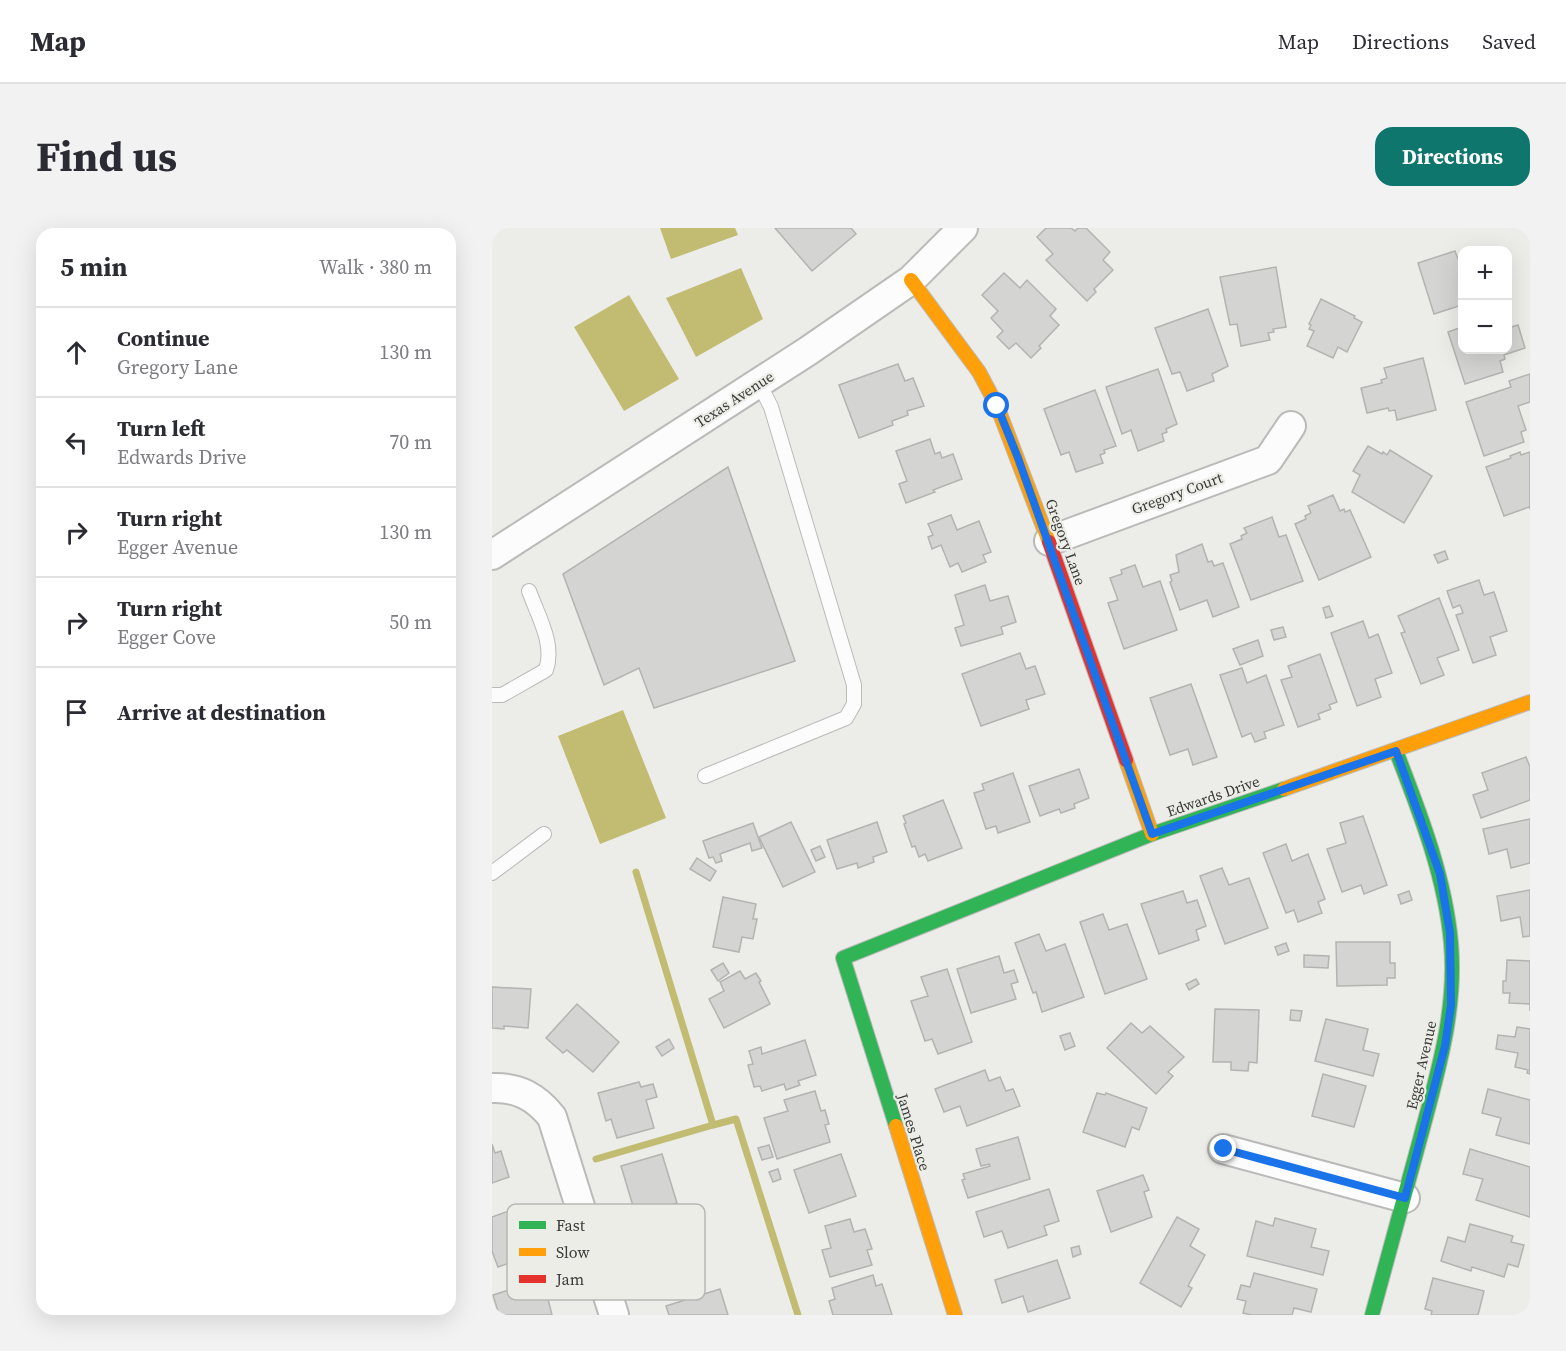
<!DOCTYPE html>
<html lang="en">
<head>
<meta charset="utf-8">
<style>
  body { margin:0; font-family:"Source Serif 4",serif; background:#f2f2f3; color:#2b2b33 }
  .controls { position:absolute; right:18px; top:18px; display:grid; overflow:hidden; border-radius:12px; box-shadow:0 6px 24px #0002 }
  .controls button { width:54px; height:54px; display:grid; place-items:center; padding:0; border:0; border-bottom:2px solid #e1e1e2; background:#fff; color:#2b2b33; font:30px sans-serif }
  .stop { position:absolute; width:18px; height:18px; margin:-14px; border:4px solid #1a73e8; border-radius:50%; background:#fff }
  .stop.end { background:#1a73e8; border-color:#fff; box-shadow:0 2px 6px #0008 }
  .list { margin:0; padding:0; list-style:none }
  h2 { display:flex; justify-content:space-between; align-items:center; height:78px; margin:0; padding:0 24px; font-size:26px }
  h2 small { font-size:20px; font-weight:400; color:#7c7c81 }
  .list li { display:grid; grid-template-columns:39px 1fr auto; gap:18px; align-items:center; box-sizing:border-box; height:90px; padding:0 24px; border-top:2px solid #e1e1e2 }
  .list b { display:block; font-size:22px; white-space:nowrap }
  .list p { margin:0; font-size:20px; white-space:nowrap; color:#7c7c81 }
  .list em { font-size:20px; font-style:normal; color:#7c7c81 }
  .icon { flex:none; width:33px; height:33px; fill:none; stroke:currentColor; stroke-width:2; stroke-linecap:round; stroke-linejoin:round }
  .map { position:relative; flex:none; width:1038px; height:1087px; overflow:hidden; border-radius:18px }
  header { display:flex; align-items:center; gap:36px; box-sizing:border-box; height:84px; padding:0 30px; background:#fff; border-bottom:2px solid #e1e1e2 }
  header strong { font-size:28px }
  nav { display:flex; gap:33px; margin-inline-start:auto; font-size:21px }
  .intro { display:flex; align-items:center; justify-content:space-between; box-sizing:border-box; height:144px; padding:0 36px }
  h1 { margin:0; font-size:42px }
  .button { padding:15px 27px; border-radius:18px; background:#0f766e; color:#fff; font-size:21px; font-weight:700 }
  main { display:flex; gap:36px; padding:0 36px }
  aside { flex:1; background:#fff; border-radius:18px; box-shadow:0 6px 24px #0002 }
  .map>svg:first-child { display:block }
  .water { fill:#c2bc72 }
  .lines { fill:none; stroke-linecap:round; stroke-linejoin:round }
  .stream { stroke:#c2bc72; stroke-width:7 }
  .building { fill:#d4d4d2; stroke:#b3b3b1; stroke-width:1.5 }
  .lane-casing { stroke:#babab9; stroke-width:16 }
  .street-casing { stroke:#babab9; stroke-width:32 }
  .fast-casing { stroke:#babab9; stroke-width:16 }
  .slow-casing { stroke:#babab9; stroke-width:16 }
  .jam-casing { stroke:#babab9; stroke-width:16 }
  .lane { stroke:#fcfcfc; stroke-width:14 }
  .street { stroke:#fcfcfc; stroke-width:28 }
  .fast { stroke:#30b455; stroke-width:14 }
  .slow { stroke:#ff9f0a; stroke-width:14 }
  .jam { stroke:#e5322d; stroke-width:14 }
  .route { stroke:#1a73e8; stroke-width:8 }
  .labels { text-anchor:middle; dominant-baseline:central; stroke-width:4.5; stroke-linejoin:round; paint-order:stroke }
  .street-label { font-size:15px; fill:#3a3a38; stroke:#edede8 }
  .key { fill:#edede8; stroke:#b7b7b3; stroke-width:1.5 }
  .key-label { font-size:16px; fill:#3a3a38 }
</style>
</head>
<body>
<header>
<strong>Map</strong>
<nav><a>Map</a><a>Directions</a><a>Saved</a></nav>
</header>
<div class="intro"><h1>Find us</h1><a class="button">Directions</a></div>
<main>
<aside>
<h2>5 min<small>Walk · 380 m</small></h2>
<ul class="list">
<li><svg class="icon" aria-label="ahead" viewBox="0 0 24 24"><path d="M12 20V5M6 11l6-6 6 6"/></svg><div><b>Continue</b><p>Gregory Lane</p></div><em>130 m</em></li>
<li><svg class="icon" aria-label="left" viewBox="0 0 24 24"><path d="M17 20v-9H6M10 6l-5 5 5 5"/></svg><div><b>Turn left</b><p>Edwards Drive</p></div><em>70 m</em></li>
<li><svg class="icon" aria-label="right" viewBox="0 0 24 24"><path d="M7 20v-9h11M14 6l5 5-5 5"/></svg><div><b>Turn right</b><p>Egger Avenue</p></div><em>130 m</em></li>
<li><svg class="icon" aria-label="right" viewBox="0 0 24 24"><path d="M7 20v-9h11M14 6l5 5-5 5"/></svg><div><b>Turn right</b><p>Egger Cove</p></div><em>50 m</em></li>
<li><svg class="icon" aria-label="arrive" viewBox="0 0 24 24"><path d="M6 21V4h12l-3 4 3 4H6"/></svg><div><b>Arrive at destination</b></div></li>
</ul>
</aside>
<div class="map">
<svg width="1038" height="1087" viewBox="0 0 1038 1087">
  <rect width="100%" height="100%" fill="#ecece9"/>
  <!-- water -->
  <g class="water">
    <path d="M168,0H243L246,7L179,31Z"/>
    <path d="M249,40L271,91L204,129L174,70Z"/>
    <path d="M137,67L187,151L132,183L82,99Z"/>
    <path d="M131,482L174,590L108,616L66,508Z"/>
  </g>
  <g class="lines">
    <!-- stream -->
    <g class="stream">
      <path d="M144,644L221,897L244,891L306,1087"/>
      <path d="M104,931L221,897"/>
    </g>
  </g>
  <!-- building -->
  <g class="building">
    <path d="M283,0H359L364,6L320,43Z"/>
    <path d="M554,0H579L583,3L586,0H594L618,24L611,32L621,42L602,61L604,64L595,73L554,32L561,26L545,9Z"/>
    <path d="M963,23L966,31L970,30V77L942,86L926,35Z"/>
    <path d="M784,39L794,99L781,101L782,104L776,105L778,112L749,118L745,96L738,97L728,49Z"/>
    <path d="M512,45L528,60L535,52L564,81L558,88L567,97L547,118L549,120L539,130L524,115L517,121L505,109L511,103L499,90L506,83L490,67Z"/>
    <path d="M829,71L863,88L862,90L870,94L855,124L846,119L841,130L815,118L822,103L817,101L819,97L817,96Z"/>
    <path d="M716,81L736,138L720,146L722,153L695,163L688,144L680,146L663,100Z"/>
    <path d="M1026,97L1033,120L1012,127L1013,131L1008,133L1011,144L973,156L956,104L970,99V122H1016V100Z"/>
    <path d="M931,130L944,182L905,192L903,182L897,183L896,180L875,185L869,160L890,155L889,152L895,150L892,140Z"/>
    <path d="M406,136L413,153L421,150L432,178L415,183L416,187L400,193L401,197L367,210L347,157Z"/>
    <path d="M666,141L685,196L674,201L675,204L670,206L672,213L646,223L639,202L630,206L614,159Z"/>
    <path d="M1038,146V174L1026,178L1034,202L1029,204L1032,214L992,228L974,174L1019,159L1017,153Z"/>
    <path d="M603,162L624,218L612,222L613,225L608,227L611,235L584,244L577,224L569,227L552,181Z"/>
    <path d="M438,211L443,226L448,224L450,230L461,226L470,251L441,262L443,264L414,275L407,256L415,253L404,223Z"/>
    <path d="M876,218L890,226L891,224L895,227L898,222L940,248L912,295L860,264L868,247L861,243Z"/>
    <path d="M1028,224L1029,227L1038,224V281L1037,279L1012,288L994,239L1019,230L1018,228Z"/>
    <path d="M236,239L303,433L162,480L147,440L112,457L71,346Z"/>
    <path d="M841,267L848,283L852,281L853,284L858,282L879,329L827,352L803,296L814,291L813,288L819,285L816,278Z"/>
    <path d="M459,287L465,302L487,293L499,324L491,327L494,334L470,344L466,335L458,339L449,317L440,321L436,309L441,307L436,296Z"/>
    <path d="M780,289L787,309L794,307L811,353L759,372L738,316L750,311L749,308L755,305L752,300Z"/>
    <path d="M710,316L716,334L720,333L722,338L731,335L747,379L721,389L715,372L688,382L678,354L680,353L678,347L687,344L684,327Z"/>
    <path d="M953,323L956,331L946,335L942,327Z"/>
    <path d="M643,337L651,359L668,353L685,402L632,421L616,375L626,372L618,350L630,346L629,342Z"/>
    <path d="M987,352L992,367L1002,364L1015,403L998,409L1004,427L981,435L964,387L971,385L968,377L961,380L955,363Z"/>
    <path d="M493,357L498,373L516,368L524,394L509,399L511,406L469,418L463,400L472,397L463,367Z"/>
    <path d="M947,370L967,422L945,430L952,447L929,456L909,405L913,404L906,388Z"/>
    <path d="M837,378L841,388L834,390L831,380Z"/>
    <path d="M871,393L877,410L886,406L900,445L883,451L889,469L865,478L839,405Z"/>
    <path d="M791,399L794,409L782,412L779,402Z"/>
    <path d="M766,412L771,428L748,437L741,421Z"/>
    <path d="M528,425L534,441L543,438L553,466L534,472L537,481L489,498L470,446Z"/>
    <path d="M828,426L845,474L837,477L839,481L826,486L828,491L806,499L789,452L800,449L796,438Z"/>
    <path d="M750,440L755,455L774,447L792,497L772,504L774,510L763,514L759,505L750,509L728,447Z"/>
    <path d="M699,456L725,529L701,537L696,521L678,527L658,470Z"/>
    <path d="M1034,529L1038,539V572L989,590L981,567L996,562L990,545Z"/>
    <path d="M587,541L597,570L582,576L583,580L569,585L567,581L548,588L537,558Z"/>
    <path d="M521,545L538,594L506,605L504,598L494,601L482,565L492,562L490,556Z"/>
    <path d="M451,572L470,620L436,633L433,626L427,629L423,618L420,619L412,596L414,595L411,588Z"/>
    <path d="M871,588L895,657L872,666L869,657L850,664L835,621L854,615L848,595Z"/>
    <path d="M1038,591V635L1019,640L1015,621L997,626L991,601Z"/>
    <path d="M299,594L323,644L291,659L267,609Z"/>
    <path d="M385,594L395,624L381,629L382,634L366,640L365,635L345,641L335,612Z"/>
    <path d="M261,595L270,620L260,623L258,615L228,626L230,633L224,635L221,629L217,630L211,613Z"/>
    <path d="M794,616L800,633L816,626L833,671L826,674L830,685L806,694L802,682L794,685L771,625Z"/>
    <path d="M328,618L333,629L324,633L319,622Z"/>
    <path d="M205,630L224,643L218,653L198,641Z"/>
    <path d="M730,640L737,657L757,650L776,700L733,716L708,648Z"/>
    <path d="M1038,662V708L1031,709L1028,689L1009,693L1005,668Z"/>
    <path d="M691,663L695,675L705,672L714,698L704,702L707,712L667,726L649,676Z"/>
    <path d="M917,663L920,672L909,676L906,667Z"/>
    <path d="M231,669L264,676L261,691H265L261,711L250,709L247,724L221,719Z"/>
    <path d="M611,686L617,702L635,696L655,751L613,766L588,694Z"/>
    <path d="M547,706L554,723L573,716L592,769L550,784L544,764L541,765L523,715Z"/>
    <path d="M844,714H898V735H903V750H895V757L845,758Z"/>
    <path d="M794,715L797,723L786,727L783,719Z"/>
    <path d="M812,727L837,728L836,740L812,739Z"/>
    <path d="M507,728L512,745L522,742L526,754L519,756L524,771L479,785L465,741Z"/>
    <path d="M1015,732L1038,733V783V776L1017,775L1018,765H1011V753H1014Z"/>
    <path d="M231,735L237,745L226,753L219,742Z"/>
    <path d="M455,741L480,814L446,826L440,811L433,813L419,773L436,768L429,749Z"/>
    <path d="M248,743L253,751L264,745L269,753L267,754L278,776L232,800L217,771L232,763L228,754Z"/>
    <path d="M704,751L707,756L697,762L694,756Z"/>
    <path d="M0,759L39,761L36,800L12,798V801L0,800Z"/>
    <path d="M85,776L127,814L101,844L75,822L71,825L54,810Z"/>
    <path d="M723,781L767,782L765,835L757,834L756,843L739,842V834H721Z"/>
    <path d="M799,782L810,783L808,793L798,792Z"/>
    <path d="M834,791L876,801L871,822L887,826L881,848L823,833Z"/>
    <path d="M639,795L650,805L658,798L692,829L676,844L681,848L664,866L615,820Z"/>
    <path d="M1025,799L1038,801V846L1035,845L1036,842L1023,839L1026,825L1004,821L1006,807L1023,809Z"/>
    <path d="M578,805L583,818L573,822L568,808Z"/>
    <path d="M177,811L182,820L170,828L164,819Z"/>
    <path d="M313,812L324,847L306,853L308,857L294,862L292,856L270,863L268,858L262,859L256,837L261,836L257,823L269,819L270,826Z"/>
    <path d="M493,842L497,853L508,849L514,863L521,861L528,878L475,898L468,878L452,884L443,861Z"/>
    <path d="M831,846L874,858L862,899L820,888Z"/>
    <path d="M147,854L149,859L161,856L165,869L154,872L162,900L125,910L119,891L114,893L106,865Z"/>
    <path d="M996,861L1038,872V916L1004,907L1009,890L990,885Z"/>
    <path d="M323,863L329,883L333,882L337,896L333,897L338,914L285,931L272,890L296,883L292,872Z"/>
    <path d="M605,865L613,867L614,865L655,880L647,902L640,899L633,919L591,904Z"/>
    <path d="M526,909L538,951L476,970L470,952L473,951L471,946L498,938L497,936L489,938L484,921Z"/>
    <path d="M0,916L3,925L9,923L17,949L0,955Z"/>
    <path d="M277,917L281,929L270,932L266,920Z"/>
    <path d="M978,921L1038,939V989L984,972L991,951L971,946Z"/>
    <path d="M170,926L185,975L144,988L129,938Z"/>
    <path d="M349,926L364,968L317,985L302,942Z"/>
    <path d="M286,941L289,951L281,954L277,944Z"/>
    <path d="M651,947L657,962L652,964L660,989L619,1004L605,963Z"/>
    <path d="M557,961L567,993L552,998L555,1007L516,1020L510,1003L492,1009L484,984Z"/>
    <path d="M28,979L35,1001L29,1003L31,1011L38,1009L43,1026L6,1039L0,1023V989Z"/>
    <path d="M685,989L707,1001L698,1018L713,1027L696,1058L700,1060L689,1079L648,1055Z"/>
    <path d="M783,990L824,1001L819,1019L837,1023L831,1047L755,1028L764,993L781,998Z"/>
    <path d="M358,991L362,1004L373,1001L380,1021L375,1022L380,1037L338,1049L330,1022L339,1020L333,998Z"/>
    <path d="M978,996L1021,1008L1019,1014L1032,1017L1026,1039L1016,1036L1012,1049L980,1039L979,1043L949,1033L956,1009L973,1014Z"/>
    <path d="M587,1018L589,1026L581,1029L579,1020Z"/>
    <path d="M565,1032L578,1070L536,1084L531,1068L510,1075L503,1052Z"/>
    <path d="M762,1045L825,1061L819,1084L802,1080L800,1087H759L751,1085L754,1073L745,1071L749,1057L758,1059Z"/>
    <path d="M381,1047L384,1058L390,1056L400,1087H341L337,1073L343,1071L340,1060Z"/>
    <path d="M941,1050L992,1063L986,1087H939L940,1083L933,1081Z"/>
    <path d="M51,1051L60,1087H7L1,1067Z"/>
    <path d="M228,1061L236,1087H177L174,1078Z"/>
  </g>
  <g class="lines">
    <!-- lane casing -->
    <g class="lane-casing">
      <g id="lane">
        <path d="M0,467H10L54,442C63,416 46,388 37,363"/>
        <path d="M213,548L354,490L362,476V457L279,179L267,155"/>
        <path d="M0,645L52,606"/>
      </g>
    </g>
    <!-- street casing -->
    <g class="street-casing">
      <g id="street">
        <path d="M557,313L776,232L799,198"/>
        <path d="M0,327L316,123L419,52L471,0"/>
        <path d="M0,860C26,859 44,869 60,889L122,1087"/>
        <path d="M731,921L913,970"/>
      </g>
    </g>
    <!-- fast casing -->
    <g class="fast-casing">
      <g id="fast">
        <path d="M404,898L351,730L660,606L792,561"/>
        <path d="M880,1087C896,1028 912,970 928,911C945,847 965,783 959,715C953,648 928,585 904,523"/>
      </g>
    </g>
    <!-- slow casing -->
    <g class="slow-casing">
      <g id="slow">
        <path d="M419,52L487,144L505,178L557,314"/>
        <path d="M634,532L660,606"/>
        <path d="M792,561L1038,474"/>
        <path d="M404,898L463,1087"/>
      </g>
    </g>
    <!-- jam casing -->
    <g class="jam-casing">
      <path id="jam" d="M557,314L634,532"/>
    </g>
    <!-- lane -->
    <use href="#lane" class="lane"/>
    <!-- street -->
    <use href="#street" class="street"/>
    <!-- fast -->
    <use href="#fast" class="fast"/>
    <!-- slow -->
    <use href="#slow" class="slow"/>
    <!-- jam -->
    <use href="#jam" class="jam"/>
  </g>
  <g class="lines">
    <!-- route -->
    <path class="route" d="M505,178L526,230L660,606L904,523L948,646L958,705L959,777L953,818L913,970L732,921"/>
  </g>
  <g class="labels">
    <!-- street labels -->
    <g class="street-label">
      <text transform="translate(242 171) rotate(-33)">Texas Avenue</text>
      <text transform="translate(685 265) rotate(-20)">Gregory Court</text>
      <text transform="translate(574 314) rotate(70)">Gregory Lane</text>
      <text transform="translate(721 568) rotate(-19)">Edwards Drive</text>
      <text transform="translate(929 837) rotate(-77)">Egger Avenue</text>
      <text transform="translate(422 904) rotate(73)">James Place</text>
    </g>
  </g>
  <!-- legend -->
  <rect x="15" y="976" width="198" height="96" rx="9" class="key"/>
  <rect x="27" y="993" width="27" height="8" fill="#30b455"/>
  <rect x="27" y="1020" width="27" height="8" fill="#ff9f0a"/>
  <rect x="27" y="1047" width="27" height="8" fill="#e5322d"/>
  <g class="key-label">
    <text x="64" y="1003">Fast</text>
    <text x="64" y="1030">Slow</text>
    <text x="64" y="1057">Jam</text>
  </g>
</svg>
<div class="controls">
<button>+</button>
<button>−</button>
</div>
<div class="stop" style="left:505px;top:178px"></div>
<div class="stop end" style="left:732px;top:921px"></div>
</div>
</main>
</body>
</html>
